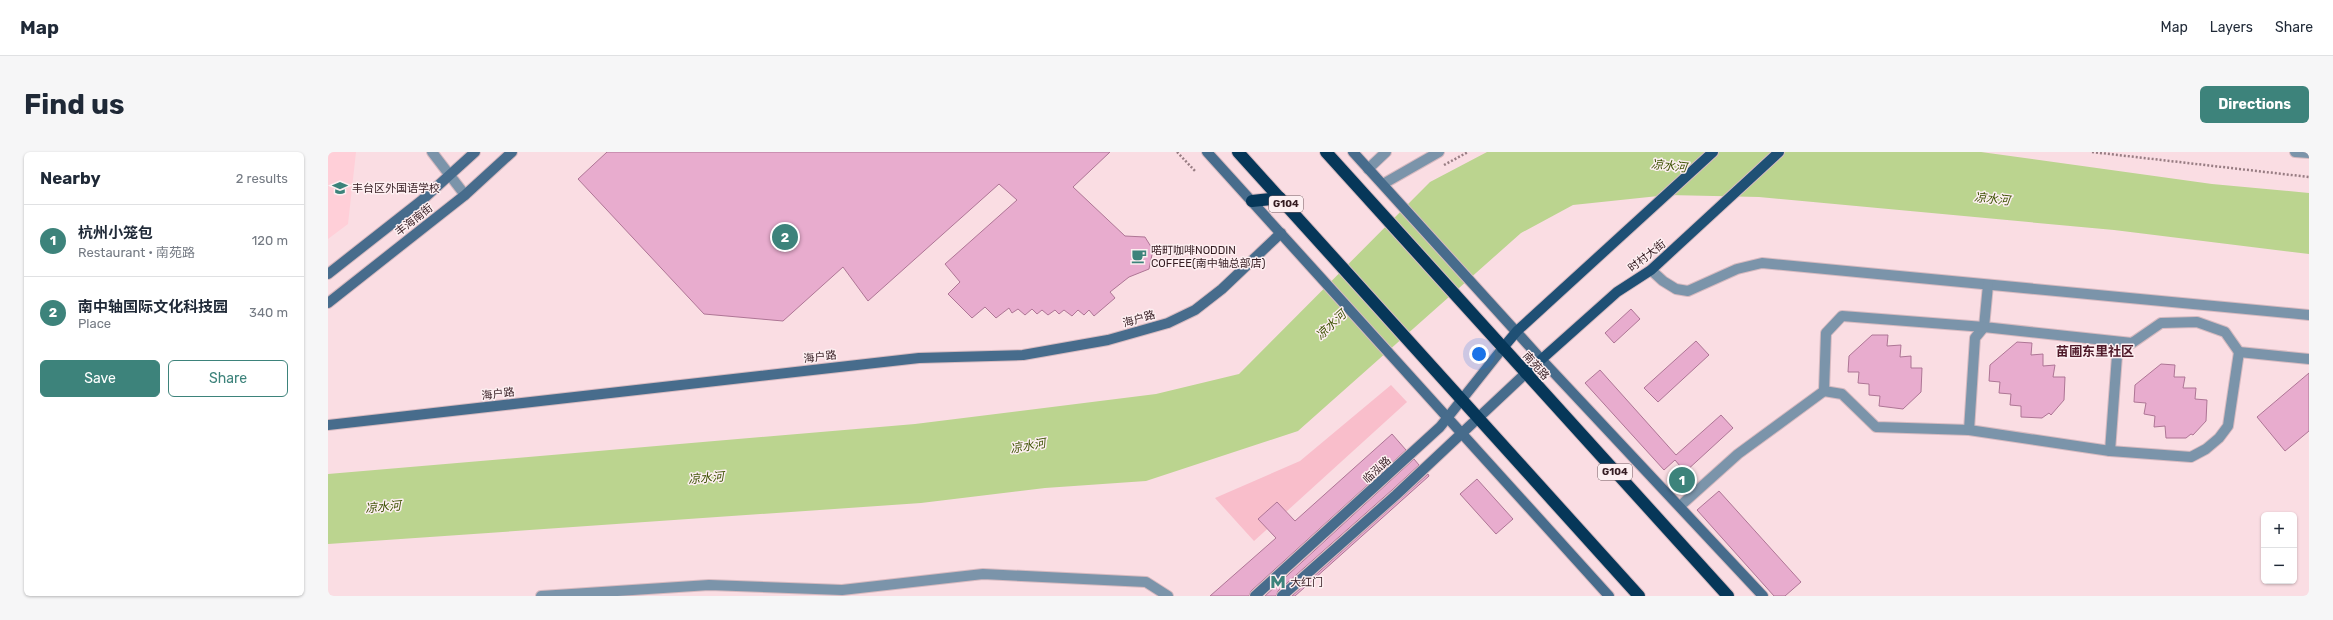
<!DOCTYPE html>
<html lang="en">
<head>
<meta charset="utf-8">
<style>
  body { margin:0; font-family:Rubik,"Noto Sans SC",sans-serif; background:#f6f6f7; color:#1f2937 }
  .controls { position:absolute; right:12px; bottom:12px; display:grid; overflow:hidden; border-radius:6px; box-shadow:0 1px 3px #0004 }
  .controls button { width:36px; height:36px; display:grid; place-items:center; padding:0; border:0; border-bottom:1px solid #e0e1e3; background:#fff; color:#1f2937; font:20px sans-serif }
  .you { position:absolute; left:1151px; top:202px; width:14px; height:14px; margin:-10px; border:3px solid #fff; border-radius:50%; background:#1a73e8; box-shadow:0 0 0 6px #1a73e833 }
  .badge { display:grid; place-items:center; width:26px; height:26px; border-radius:50%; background:#3d837b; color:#fff; font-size:13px; font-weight:700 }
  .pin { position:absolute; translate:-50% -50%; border:2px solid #fff; box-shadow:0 1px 4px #0006 }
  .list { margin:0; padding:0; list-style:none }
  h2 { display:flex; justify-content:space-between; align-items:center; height:52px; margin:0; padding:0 16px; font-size:17px }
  h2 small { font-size:13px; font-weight:400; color:#747a83 }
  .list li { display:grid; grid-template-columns:26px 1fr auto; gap:12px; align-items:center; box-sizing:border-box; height:72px; padding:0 16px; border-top:1px solid #e0e1e3 }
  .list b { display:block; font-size:15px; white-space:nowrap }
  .list p { margin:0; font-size:13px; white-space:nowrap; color:#747a83 }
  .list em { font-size:13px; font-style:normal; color:#747a83 }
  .actions { display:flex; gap:8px; padding:12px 16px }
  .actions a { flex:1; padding:9px 0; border:1px solid #3d837b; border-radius:6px; text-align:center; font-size:14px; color:#3d837b }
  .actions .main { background:#3d837b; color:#fff }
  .map { position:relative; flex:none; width:1981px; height:444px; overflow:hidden; border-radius:6px }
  header { display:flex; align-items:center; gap:24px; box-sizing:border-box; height:56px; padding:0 20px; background:#fff; border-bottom:1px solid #e0e1e3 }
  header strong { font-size:19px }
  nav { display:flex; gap:22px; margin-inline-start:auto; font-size:14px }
  .intro { display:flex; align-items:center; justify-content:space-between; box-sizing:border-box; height:96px; padding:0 24px }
  h1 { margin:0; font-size:28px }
  .button { padding:10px 18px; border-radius:6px; background:#3d837b; color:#fff; font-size:14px; font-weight:700 }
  main { display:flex; gap:24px; padding:0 24px }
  aside { flex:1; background:#fff; border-radius:6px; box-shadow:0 1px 3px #0004 }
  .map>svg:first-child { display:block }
  .built { fill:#ffcfd8 }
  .green { fill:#f9becb }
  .water { fill:#bbd48f }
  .building { fill:#e8acce; stroke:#ae7595 }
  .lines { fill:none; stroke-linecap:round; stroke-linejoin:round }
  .street-casing { stroke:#d7bac0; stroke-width:12 }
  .secondary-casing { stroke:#d7bac0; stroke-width:12 }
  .primary-casing { stroke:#d7bac0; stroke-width:12 }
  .highway-casing { stroke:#d7bac0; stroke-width:14 }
  .path { stroke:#987d83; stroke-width:2.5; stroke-dasharray:2 2; stroke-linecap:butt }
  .street { stroke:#7b94aa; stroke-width:10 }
  .secondary { stroke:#476c8c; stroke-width:10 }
  .primary { stroke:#1f5075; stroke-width:10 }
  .highway { stroke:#063759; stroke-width:12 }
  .labels { text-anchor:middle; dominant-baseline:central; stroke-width:3; stroke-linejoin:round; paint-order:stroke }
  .shield { fill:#fdeff1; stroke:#715b60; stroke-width:1 }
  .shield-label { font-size:10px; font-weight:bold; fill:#351c22 }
  .poi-label { font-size:11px; fill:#351c22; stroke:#fdeff1; text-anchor:start }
  .street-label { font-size:11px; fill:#351c22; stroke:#fdeff1 }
  .water-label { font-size:12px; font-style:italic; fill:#3c5100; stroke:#fdeff1 }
  .quarter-label { font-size:13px; font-weight:bold; fill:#4f1929; stroke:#fdeff1 }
</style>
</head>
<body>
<header>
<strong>Map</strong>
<nav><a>Map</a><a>Layers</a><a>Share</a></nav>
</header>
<div class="intro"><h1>Find us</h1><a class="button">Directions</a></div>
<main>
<aside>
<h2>Nearby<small>2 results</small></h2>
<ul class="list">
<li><span class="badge">1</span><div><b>杭州小笼包</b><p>Restaurant · 南苑路</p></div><em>120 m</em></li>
<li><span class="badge">2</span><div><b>南中轴国际文化科技园</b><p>Place</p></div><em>340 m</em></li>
</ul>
<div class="actions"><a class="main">Save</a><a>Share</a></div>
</aside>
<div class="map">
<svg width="1981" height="444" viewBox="0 0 1981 444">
  <rect width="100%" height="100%" fill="#fadde3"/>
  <!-- built -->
  <path class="built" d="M0,0H28L20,72L0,87Z"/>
  <!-- green -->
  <path class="green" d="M1063,233L1079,250L926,389L887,346L972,309Z"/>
  <!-- water -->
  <path class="water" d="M1159,0H1653L1884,32L1981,41V102L1786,78L1431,45L1340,43L1245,53L1193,81L970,279L818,329L717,336L593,351L0,392V322L587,272L828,242L911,222L1102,30Z"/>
  <!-- building -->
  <g class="building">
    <path d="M279,0H782L745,35L797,84L817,85L825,98L821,117L801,125L782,140L787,146L766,164L761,158L756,163L750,158L744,164L736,158L731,162L727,158L720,163L714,158L709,162L704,157L697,163L690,157L684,161L681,156L668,166L657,155L644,166L620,142L632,130L617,112L689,48L671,32L540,149L515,115L455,169L376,162L250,27Z"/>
    <path d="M1303,157L1312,167L1286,191L1277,181Z"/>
    <path d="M1544,183H1560L1559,194L1573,193L1572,205L1583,204V216H1594L1593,240L1575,257L1551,254L1552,244L1541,243V232L1530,231L1531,220H1520L1521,204Z"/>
    <path d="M1368,189L1381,203L1330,250L1316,236Z"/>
    <path d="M1689,190L1704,191L1703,203L1715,202V214L1727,213L1725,225H1737L1736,248L1723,263L1721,261L1714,266L1693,265V254L1682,253L1683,242L1671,241L1672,230L1661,229L1662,213Z"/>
    <path d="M1833,212L1847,213L1846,225H1857L1855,236H1868L1867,247L1879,248L1878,269L1865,283L1863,282L1858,286H1838L1837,274L1826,275L1827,264L1816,262L1818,251L1806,250L1807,233Z"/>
    <path d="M1272,218L1348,303L1393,263L1405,276L1357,320L1347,308L1336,318L1257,231Z"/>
    <path d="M1981,221V279L1957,299L1929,265Z"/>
    <path d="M1064,282L1078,298L923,439L921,444H882L948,386L930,367L949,350L967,369Z"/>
    <path d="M1086,307L1091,313L1064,338L950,439L948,444H937Z"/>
    <path d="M1100,322L1101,324L967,444H964Z"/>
    <path d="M1149,327L1185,367L1168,382L1132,342Z"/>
    <path d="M1391,339L1473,430L1457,444H1446L1369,358Z"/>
  </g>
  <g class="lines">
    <!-- street casing -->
    <g class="street-casing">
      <g id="street">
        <path d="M104,0L137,43"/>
        <path d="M1967,0L1981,1"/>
        <path d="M1040,17L1058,0"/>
        <path d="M1055,32L1111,0"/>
        <path d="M1323,118L1335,129L1348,137L1360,139L1409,117L1434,111L1981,163"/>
        <path d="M1660,133L1656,175L1804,191L1833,171L1869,170L1897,180L1911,200L1981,207"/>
        <path d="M1496,239L1514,242L1548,275L1641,278L1782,299L1863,305L1878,297L1891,286L1900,274L1911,200"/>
        <path d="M1641,278L1647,186L1656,175"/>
        <path d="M1782,299L1790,190"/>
        <path d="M1352,354L1410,302L1496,239L1498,181L1514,164L1656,175"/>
        <path d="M213,444L381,433L514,438L655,422L818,430L840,444"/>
      </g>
    </g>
    <!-- secondary casing -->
    <g class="secondary-casing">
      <g id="secondary">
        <path d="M879,0L1281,444"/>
        <path d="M1025,0L1213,207L1435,444"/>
        <path d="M0,122L93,49L147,0"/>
        <path d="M0,151L137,43L184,0"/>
        <path d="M0,273L591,206L695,203L780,188L840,171L867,158L894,137L953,81"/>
        <path d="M927,444L1112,275L1174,197"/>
        <path d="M954,444L1068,343L1197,222"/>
      </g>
    </g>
    <!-- primary casing -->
    <g class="primary-casing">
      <g id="primary">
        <path d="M1174,197L1189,179L1385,0"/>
        <path d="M1197,222L1289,140L1323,118L1451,0"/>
      </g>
    </g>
    <!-- highway casing -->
    <g class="highway-casing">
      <g id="highway">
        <path d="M910,0L1311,444"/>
        <path d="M998,0L1400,444"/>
        <path d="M924,49L952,46"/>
      </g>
    </g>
    <!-- path -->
    <g class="path">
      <path d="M849,0L868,20"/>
      <path d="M1764,0L1981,25"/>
      <path d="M1116,13L1140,0"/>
    </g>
    <!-- street -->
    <use href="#street" class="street"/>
    <!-- secondary -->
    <use href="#secondary" class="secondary"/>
    <!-- primary -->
    <use href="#primary" class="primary"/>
    <!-- highway -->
    <use href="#highway" class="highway"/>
  </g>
  <!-- icons -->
  <defs>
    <g id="school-bare" transform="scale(1.2)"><path d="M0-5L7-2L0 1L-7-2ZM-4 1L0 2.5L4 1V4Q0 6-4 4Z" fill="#3d837b" stroke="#fdeff1" stroke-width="2.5" paint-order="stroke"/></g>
    <g id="cafe-bare" transform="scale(1.2)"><path d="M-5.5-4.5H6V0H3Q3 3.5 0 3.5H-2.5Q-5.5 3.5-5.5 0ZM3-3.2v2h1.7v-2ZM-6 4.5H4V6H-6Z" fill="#3d837b" stroke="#fdeff1" stroke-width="2.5" paint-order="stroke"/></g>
    <g id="metro-bare" transform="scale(1.2)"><path d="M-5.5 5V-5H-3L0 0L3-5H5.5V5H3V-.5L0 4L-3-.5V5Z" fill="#3d837b" stroke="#fdeff1" stroke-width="2.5" paint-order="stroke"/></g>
  </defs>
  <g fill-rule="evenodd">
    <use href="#school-bare" x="12" y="36"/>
    <use href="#cafe-bare" x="811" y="104"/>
    <use href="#metro-bare" x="950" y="430"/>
  </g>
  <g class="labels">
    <!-- shield labels -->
    <g class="shield">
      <rect x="941" y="44" width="34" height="16" rx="3"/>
      <rect x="1270" y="312" width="34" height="16" rx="3"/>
    </g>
    <g class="shield-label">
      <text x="958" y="52">G104</text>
      <text x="1287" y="320">G104</text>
    </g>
    <!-- poi labels -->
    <g class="poi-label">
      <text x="24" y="36">丰台区外国语学校</text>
      <text x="823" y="98">喏町咖啡NODDIN<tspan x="823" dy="13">COFFEE(南中轴总部店)</tspan></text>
      <text x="962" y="430">大红门</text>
    </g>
    <!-- street labels -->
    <g class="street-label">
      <text transform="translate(86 68) rotate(-38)">丰海南街</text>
      <text transform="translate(1319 104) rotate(-38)">时村大街</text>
      <text transform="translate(811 167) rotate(-16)">海户路</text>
      <text transform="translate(492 205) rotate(-7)">海户路</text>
      <text transform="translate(1208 214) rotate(48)">南苑路</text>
      <text transform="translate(170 242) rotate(-7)">海户路</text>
      <text transform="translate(1049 318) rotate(-43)">临泓路</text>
    </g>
    <!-- water labels -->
    <g class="water-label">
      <text transform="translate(1341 14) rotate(6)">凉水河</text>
      <text transform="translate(1664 47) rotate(6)">凉水河</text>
      <text transform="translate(1003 173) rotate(-43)">凉水河</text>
      <text transform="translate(700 294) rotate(-10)">凉水河</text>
      <text transform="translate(378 326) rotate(-5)">凉水河</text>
      <text transform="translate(55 355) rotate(-5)">凉水河</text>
    </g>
    <!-- quarter labels -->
    <g class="quarter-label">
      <text x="1767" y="199">苗圃东里社区</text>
    </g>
  </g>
</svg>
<div class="controls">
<button>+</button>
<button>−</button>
</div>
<div class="you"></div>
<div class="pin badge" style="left:1354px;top:328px">1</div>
<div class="pin badge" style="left:457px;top:85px">2</div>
</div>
</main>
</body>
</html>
